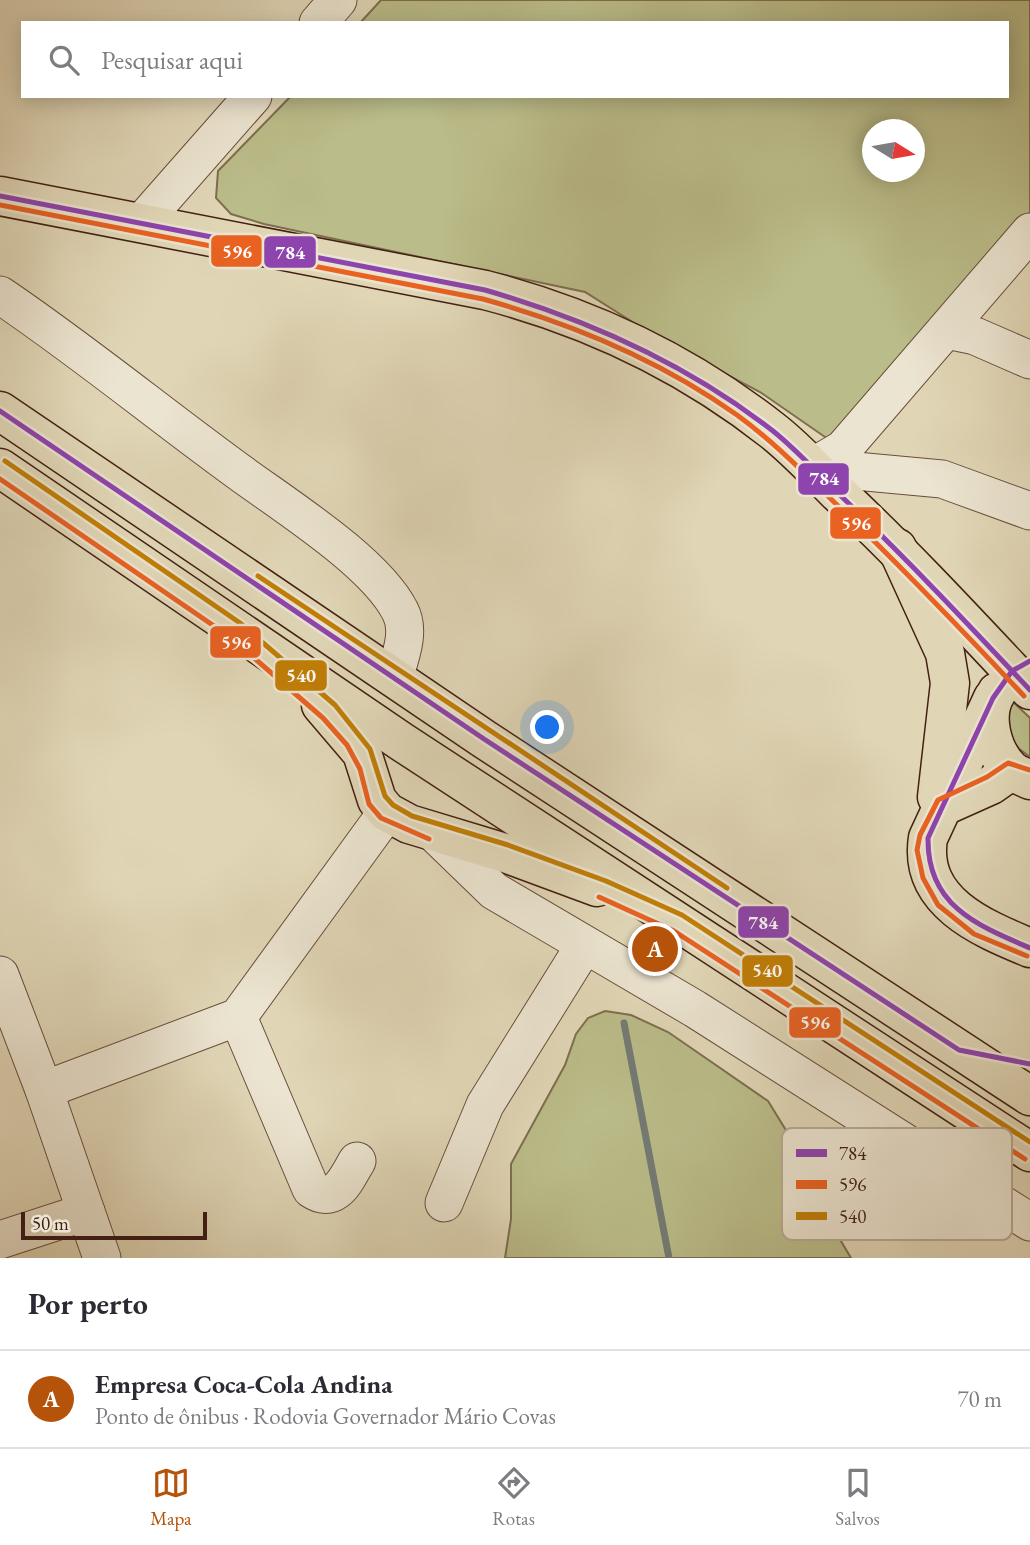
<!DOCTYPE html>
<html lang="pt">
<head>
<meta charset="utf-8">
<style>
  body { margin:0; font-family:"EB Garamond",serif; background:#f7f7f7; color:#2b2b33 }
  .compass { position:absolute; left:862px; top:119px; width:63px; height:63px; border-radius:50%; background:#fff; box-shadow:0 4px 18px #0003; rotate:101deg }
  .scale { position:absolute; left:21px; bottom:18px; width:186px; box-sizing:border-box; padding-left:7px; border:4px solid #432013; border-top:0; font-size:19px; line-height:24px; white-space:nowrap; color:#432013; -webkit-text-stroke:5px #ebe4d0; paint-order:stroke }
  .you { position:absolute; left:548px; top:728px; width:24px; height:24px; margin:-18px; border:5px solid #fff; border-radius:50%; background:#1a73e8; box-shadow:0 0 0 10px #1a73e833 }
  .badge { display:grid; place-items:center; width:46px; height:46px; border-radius:50%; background:#b45309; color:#fff; font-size:23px; font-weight:700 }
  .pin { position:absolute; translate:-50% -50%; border:4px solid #fff; box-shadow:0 2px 7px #0006 }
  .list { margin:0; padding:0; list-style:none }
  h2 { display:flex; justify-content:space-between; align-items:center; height:91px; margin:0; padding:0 28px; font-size:30px }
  h2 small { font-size:23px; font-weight:400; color:#7c7c81 }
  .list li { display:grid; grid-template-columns:46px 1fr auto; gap:21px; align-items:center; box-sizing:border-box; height:98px; padding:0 28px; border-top:2px solid #e1e1e2 }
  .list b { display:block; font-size:26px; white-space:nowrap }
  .list p { margin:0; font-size:23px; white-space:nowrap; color:#7c7c81 }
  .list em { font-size:23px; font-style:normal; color:#7c7c81 }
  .icon { flex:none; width:38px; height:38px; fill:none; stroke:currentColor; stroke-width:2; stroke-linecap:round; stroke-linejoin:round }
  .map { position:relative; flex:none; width:1030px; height:1258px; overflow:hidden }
  .search { position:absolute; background:#fff; box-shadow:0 4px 18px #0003; left:21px; right:21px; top:21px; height:77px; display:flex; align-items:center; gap:18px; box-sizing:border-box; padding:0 24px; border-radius:0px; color:#7c7c81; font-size:26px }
  .sheet { height:189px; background:#fff }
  nav { display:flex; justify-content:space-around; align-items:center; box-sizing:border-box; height:98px; border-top:2px solid #e1e1e2; background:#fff; font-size:19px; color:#7c7c81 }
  nav a { display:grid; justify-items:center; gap:4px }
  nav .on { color:#b45309 }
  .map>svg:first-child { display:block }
  .green { fill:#babc89; stroke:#7e6e4e; stroke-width:2; fill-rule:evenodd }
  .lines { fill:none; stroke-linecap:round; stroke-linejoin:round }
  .stream { stroke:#747b74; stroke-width:7 }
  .minor-casing { stroke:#6a4e3c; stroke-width:39 }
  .major-casing { stroke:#432013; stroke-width:41 }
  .highway-casing { stroke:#432013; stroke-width:41 }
  .minor { stroke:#ebe4d0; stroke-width:37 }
  .major { stroke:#e0d6b6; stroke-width:38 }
  .highway { stroke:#e0d6b6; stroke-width:38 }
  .bus-1-casing { stroke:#ebe4d0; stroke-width:10 }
  .bus-2-casing { stroke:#ebe4d0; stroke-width:10 }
  .bus-3-casing { stroke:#ebe4d0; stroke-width:10 }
  .bus-1 { stroke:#8e44ad; stroke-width:5 }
  .bus-2 { stroke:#e96221; stroke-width:5 }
  .bus-3 { stroke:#c17e06; stroke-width:5 }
  .key { fill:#ebe4d0; stroke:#b9a997; stroke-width:2 }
  .key-label { font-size:19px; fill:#432013 }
  .line-badge { stroke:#ebe4d0; stroke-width:2.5 }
  .badge-label { font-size:19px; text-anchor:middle; font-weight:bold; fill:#fff }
</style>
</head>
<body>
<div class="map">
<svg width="1030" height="1258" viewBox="0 0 1030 1258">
  <rect width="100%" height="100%" fill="#e0d6b6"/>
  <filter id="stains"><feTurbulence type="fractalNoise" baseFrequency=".00286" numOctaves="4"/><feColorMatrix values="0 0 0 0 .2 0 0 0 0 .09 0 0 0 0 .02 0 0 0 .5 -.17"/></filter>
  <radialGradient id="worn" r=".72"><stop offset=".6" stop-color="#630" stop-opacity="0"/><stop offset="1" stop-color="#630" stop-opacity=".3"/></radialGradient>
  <!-- green -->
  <g class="green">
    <path d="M381,0H1030V222L838,446L760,392L661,340L585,292L264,224L231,214L216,198L218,171L291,96H1007V23H360ZM872,130H914V172H872Z"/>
    <path d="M1008,697L1030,718V757L1010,742Z"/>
    <path d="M605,1011L631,1015L668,1032L768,1101L792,1140L816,1199L851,1258H505L511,1219V1164L565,1065L576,1034L588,1018Z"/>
  </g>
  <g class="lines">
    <!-- stream -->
    <path class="stream" d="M624,1023L669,1258"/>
    <!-- minor casing -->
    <g class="minor-casing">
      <g id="minor">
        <path d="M318,23L338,0"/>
        <path d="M143,221L253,96"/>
        <path d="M0,295C80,349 153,409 231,466C279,502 374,560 400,611C411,631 400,658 394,678"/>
        <path d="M946,330L975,336L1030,360"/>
        <path d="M812,467L843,449L1030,232"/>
        <path d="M812,467L942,479L1030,511"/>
        <path d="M432,831L494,891L695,1009L1030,1222"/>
        <path d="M0,975L44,1090L102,1258"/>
        <path d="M238,1017L311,1189C336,1206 346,1179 357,1161"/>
        <path d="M44,1090L238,1017L387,812"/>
        <path d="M444,1203L485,1105L584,946"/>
        <path d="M0,1240L86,1212"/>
      </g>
    </g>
    <!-- major casing -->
    <g class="major-casing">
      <g id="major">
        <path d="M0,196L485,290C589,317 688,364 773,431C796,449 817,472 838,493C905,556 967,623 1030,690"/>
        <path d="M997,692C982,715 992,751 1010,769C1015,774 1024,777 1030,780"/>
      </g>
    </g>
    <!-- highway casing -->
    <g class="highway-casing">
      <g id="highway">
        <path d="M0,411L484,739L1030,1096"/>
        <path d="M0,468L402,742L1030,1152"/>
        <path d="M897,548L945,653L950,683L937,797"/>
        <path d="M993,698L928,838C918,902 982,928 1030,948"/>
        <path d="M321,705L362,753L377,800L387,812L409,824L505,853L597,887"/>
        <path d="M944,806L991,785L1011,771"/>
      </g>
    </g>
    <!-- minor -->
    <use href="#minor" class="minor"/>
    <!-- major -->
    <use href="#major" class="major"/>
    <!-- highway -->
    <use href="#highway" class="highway"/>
    <!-- bus-1 casing -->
    <g class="bus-1-casing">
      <g id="bus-1">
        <path d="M0,196L485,290C589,320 687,364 773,431C798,451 819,475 842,497C907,559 968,624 1030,690"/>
        <path d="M0,411L484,739L959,1050L1030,1064"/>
        <path d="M1030,661L1012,671L993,698L928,838C927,905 976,925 1030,948"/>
      </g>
    </g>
    <!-- bus-2 casing -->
    <g class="bus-2-casing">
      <g id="bus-2">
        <path d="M0,205L483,299C573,324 660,360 737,415C773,441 803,472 835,503C900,565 962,630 1024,696"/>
        <path d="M0,479L230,637L323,718L347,745L360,769L369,804L381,818L429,839"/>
        <path d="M599,897L674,931L1025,1159"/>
        <path d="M1027,956L974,934L938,905L923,878L917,850L920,835L938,800L987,777L1008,763L1030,770"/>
      </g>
    </g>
    <!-- bus-3 casing -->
    <g class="bus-3-casing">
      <g id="bus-3">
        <path d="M5,461L240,623L335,705L370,749L385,796L393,805L412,816L508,845L606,881L682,915L1030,1142"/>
        <path d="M258,576L727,888"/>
      </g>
    </g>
    <!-- bus-1 -->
    <use href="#bus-1" class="bus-1"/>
    <!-- bus-2 -->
    <use href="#bus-2" class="bus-2"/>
    <!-- bus-3 -->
    <use href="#bus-3" class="bus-3"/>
  </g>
  <!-- legend -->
  <rect x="782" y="1128" width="230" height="112" rx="10" class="key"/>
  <rect x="796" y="1149" width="31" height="8" fill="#8e44ad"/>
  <rect x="796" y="1180" width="31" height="9" fill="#e96221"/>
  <rect x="796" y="1212" width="31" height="8" fill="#c17e06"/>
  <g class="key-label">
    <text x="839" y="1160">784</text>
    <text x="839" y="1191">596</text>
    <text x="839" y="1223">540</text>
  </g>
  <g class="line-badge">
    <rect x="210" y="234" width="53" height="34" rx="7" fill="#e96221"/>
    <rect x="263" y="235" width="54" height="34" rx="7" fill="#8e44ad"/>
    <rect x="797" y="462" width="53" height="34" rx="7" fill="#8e44ad"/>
    <rect x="829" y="506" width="53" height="34" rx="7" fill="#e96221"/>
    <rect x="209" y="625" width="53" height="34" rx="7" fill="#e96221"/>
    <rect x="274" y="659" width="54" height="33" rx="7" fill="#c17e06"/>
    <rect x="737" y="905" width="53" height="34" rx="7" fill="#8e44ad"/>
    <rect x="741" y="954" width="53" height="34" rx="7" fill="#c17e06"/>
    <rect x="788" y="1006" width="54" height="33" rx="7" fill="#e96221"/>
  </g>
  <g class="badge-label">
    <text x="237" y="258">596</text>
    <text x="290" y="259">784</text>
    <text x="824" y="485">784</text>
    <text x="856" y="530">596</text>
    <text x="236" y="649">596</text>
    <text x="301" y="682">540</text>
    <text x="763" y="929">784</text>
    <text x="767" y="977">540</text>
    <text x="815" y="1029">596</text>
  </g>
  <rect width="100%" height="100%" filter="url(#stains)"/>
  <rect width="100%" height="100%" fill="url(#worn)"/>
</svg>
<svg class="compass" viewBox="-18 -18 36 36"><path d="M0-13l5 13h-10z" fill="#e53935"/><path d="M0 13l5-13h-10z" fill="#7c7c81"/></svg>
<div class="scale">50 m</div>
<div class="you"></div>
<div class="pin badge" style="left:655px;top:949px">A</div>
<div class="search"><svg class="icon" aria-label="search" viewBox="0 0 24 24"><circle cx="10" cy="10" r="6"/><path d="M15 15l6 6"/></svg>Pesquisar aqui</div>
</div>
<section class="sheet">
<h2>Por perto<small></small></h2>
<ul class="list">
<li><span class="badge">A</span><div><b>Empresa Coca-Cola Andina</b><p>Ponto de ônibus · Rodovia Governador Mário Covas</p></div><em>70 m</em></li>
</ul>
</section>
<nav>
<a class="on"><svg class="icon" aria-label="map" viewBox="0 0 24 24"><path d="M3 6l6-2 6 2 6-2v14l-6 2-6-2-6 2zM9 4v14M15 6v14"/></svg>Mapa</a>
<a><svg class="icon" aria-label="directions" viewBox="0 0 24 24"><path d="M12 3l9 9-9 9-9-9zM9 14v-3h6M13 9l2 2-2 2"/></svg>Rotas</a>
<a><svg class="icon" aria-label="saved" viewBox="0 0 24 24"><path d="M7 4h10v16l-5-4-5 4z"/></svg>Salvos</a>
</nav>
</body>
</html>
